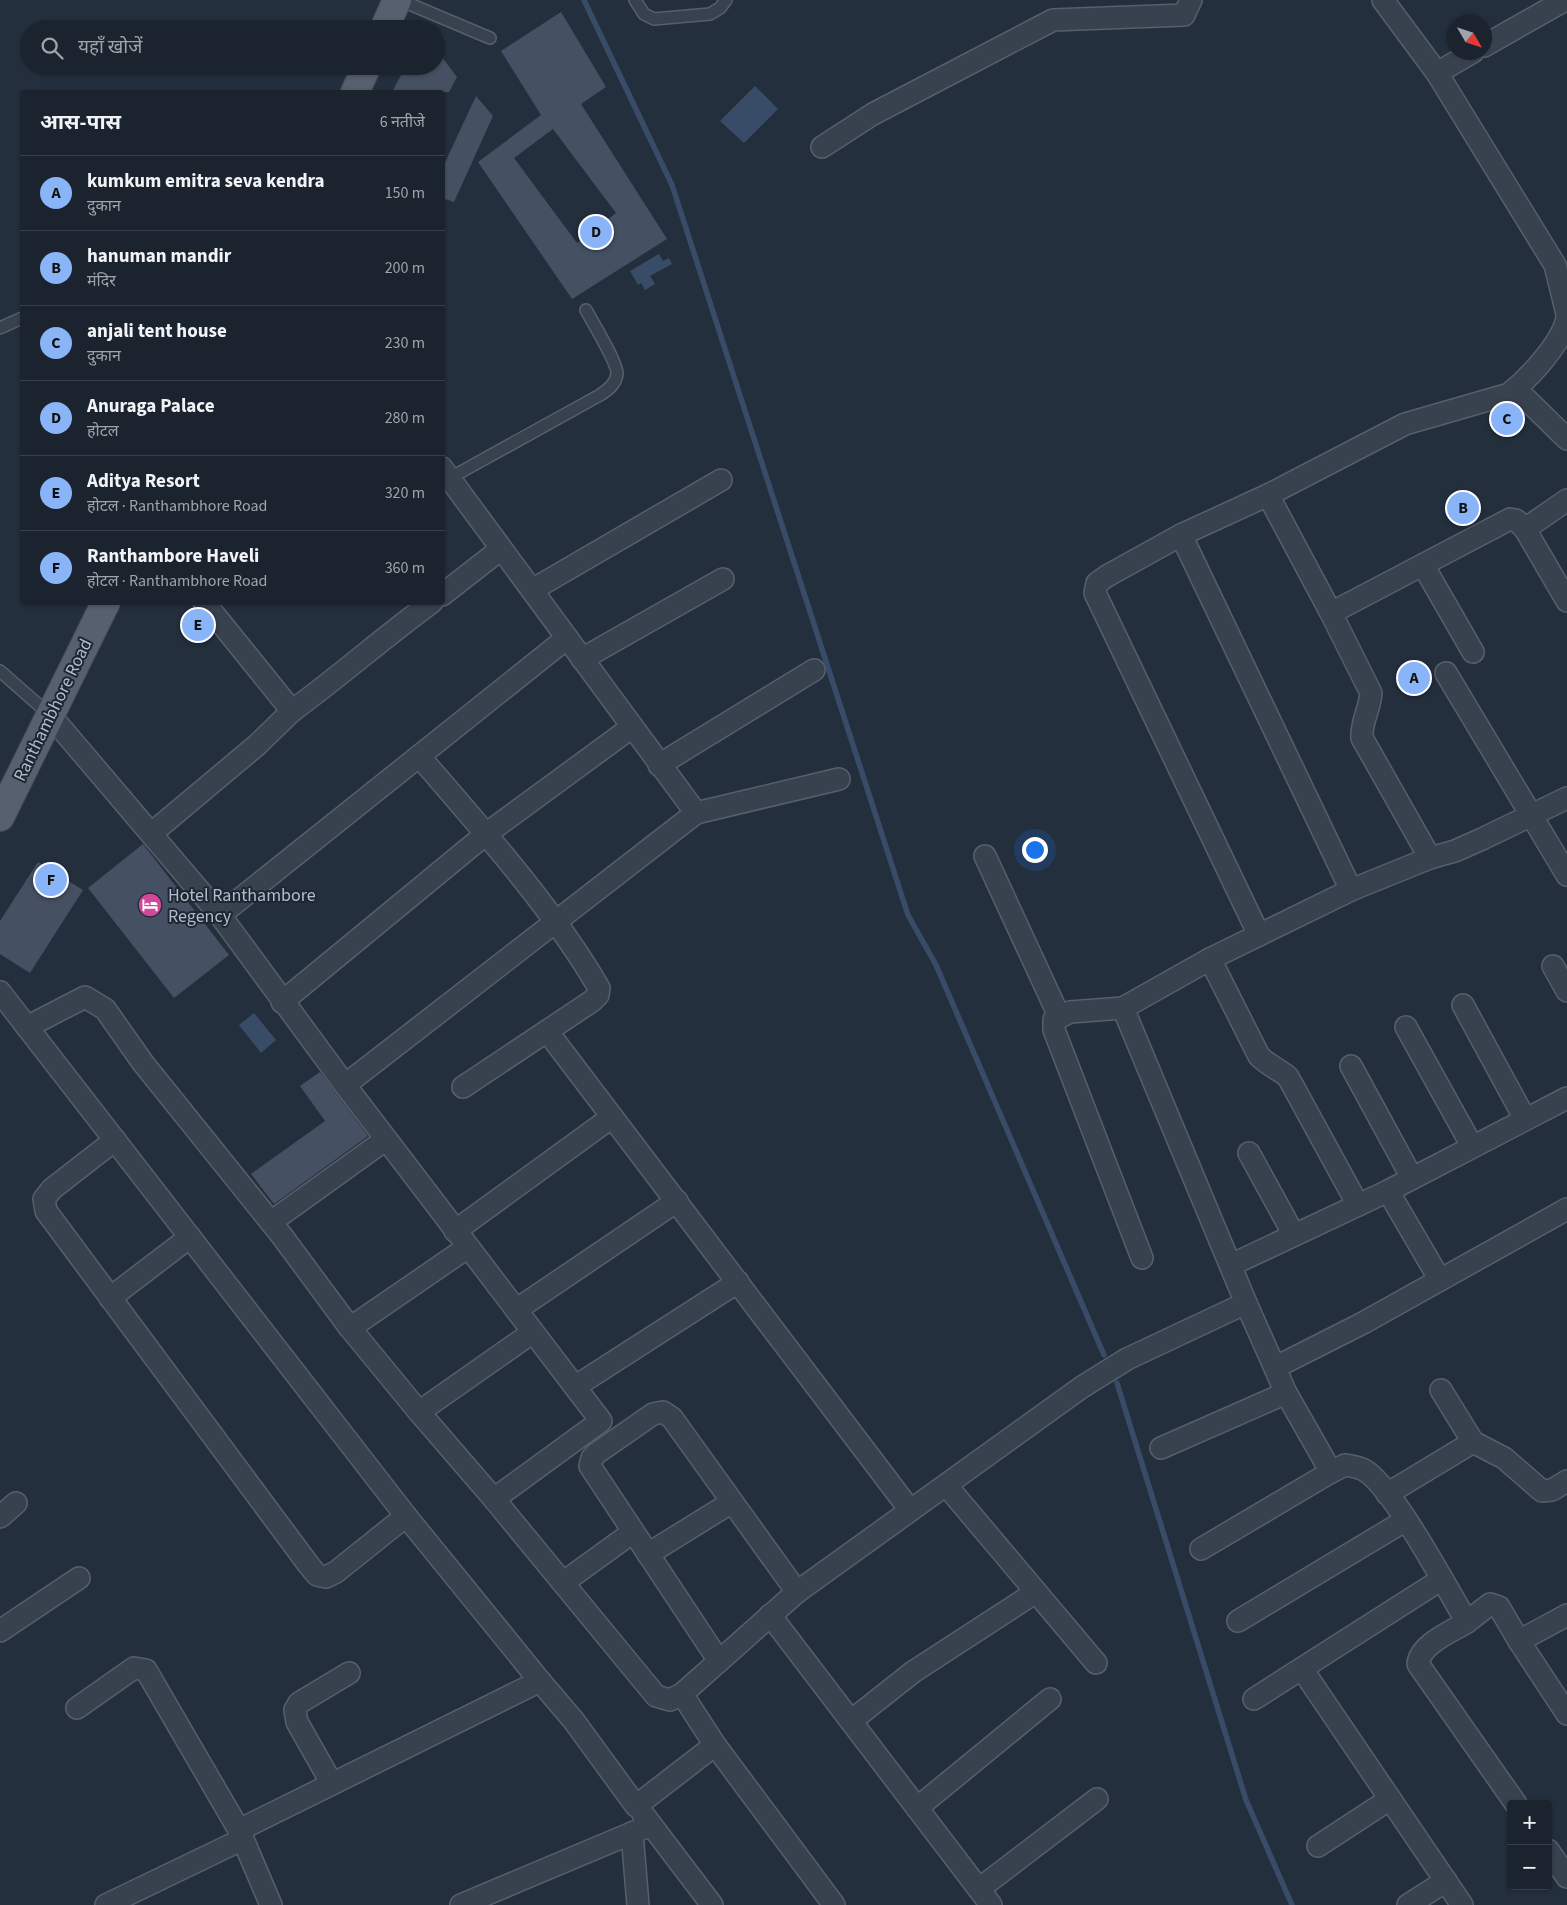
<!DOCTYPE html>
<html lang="hi">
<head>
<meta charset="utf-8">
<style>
  body { margin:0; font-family:"Source Sans 3","Noto Sans Devanagari",sans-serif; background:#242b36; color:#f1f3f6 }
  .controls { position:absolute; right:15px; bottom:15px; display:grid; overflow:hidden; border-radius:5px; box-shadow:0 1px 4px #0004 }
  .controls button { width:45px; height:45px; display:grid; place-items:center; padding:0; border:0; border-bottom:1px solid #39404a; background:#1b232e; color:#f1f3f6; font:25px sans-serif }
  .compass { position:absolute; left:1447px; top:15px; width:45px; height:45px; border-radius:50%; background:#1b232e; box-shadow:0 1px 4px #0004; rotate:129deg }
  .you { position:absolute; left:1034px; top:849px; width:18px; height:18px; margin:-12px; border:4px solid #fff; border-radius:50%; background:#1a73e8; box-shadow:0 0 0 8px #1a73e833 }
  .badge { display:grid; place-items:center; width:32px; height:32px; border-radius:50%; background:#8ab4f8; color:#111; font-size:16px; font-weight:700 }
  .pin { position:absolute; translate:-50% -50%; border:2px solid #fff; box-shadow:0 1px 5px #0006 }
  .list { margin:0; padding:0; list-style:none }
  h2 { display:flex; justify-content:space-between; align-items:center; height:65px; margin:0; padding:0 20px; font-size:21px }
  h2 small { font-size:16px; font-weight:400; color:#a0a4aa }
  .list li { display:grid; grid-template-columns:32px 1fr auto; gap:15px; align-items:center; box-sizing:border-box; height:75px; padding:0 20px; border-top:1px solid #39404a }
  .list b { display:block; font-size:19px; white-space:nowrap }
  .list p { margin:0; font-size:16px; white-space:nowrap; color:#a0a4aa }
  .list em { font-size:16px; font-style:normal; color:#a0a4aa }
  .icon { flex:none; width:28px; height:28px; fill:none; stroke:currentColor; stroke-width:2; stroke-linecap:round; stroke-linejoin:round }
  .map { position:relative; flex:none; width:1567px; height:1905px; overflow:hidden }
  .search { position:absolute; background:#1b232e; box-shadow:0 1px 4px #0004; left:20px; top:20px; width:425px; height:55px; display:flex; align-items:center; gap:12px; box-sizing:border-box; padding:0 18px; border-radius:28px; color:#a0a4aa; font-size:19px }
  .panel { position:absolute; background:#1b232e; box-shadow:0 1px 4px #0004; left:20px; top:90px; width:425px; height:515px; border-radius:5px }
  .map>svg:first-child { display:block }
  .water { fill:#394c67 }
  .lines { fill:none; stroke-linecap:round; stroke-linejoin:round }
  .stream { stroke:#394c67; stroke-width:5.5 }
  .building { fill:#455162; fill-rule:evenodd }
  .lane-casing { stroke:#565f6c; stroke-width:14 }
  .street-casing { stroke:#565f6c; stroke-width:24 }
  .primary-casing { stroke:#414a57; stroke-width:30 }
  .lane { stroke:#38414e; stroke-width:11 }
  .street { stroke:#38414e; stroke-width:21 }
  .primary { stroke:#56606e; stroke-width:28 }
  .labels { text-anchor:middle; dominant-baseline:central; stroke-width:4; stroke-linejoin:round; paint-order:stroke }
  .street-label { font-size:18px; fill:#b4bcc9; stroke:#1d2633 }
  .poi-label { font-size:18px; fill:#b4bcc9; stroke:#1d2633; text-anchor:start }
</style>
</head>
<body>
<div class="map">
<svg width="1567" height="1905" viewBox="0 0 1567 1905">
  <rect width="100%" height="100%" fill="#242f3e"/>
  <!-- water -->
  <g class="water">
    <path d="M755,86L778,109L744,143L720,121Z"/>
    <path d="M659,254L663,261L669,258L672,264L650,276L655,284L645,290L641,283L638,285L630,271Z"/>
    <path d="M254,1013L276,1040L261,1053L239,1025Z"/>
  </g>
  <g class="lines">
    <!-- stream -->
    <g class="stream">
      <path d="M584,0L672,185L908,915L936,965L1104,1355"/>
      <path d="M1117,1383L1246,1800L1292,1905"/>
    </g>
  </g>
  <!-- building -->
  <g class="building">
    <path d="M561,12L606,87L581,104L667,239L572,299L478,162L541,115L501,51ZM553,129L616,213L577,243L514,158Z"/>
    <path d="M436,49L457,77L449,92H392L406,66H436Z"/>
    <path d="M476,96L493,116L454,202L442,198V169Z"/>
    <path d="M143,844L229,955L174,998L88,888Z"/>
    <path d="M38,862L83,890L30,973L0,954V921Z"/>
    <path d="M320,1072L368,1136L274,1204L251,1174L325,1121L300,1086Z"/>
  </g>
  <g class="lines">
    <!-- lane casing -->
    <g class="lane-casing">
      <g id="lane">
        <path d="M400,0L490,38"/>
        <path d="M635,0L644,14L654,19L710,14L720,8L726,0"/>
        <path d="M0,328L22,318"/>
        <path d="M450,478L600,395C608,390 616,384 617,374C618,364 592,321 586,310"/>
        <path d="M0,671L50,715"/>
      </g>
    </g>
    <!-- street casing -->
    <g class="street-casing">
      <g id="street">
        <path d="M1383,0L1437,73L1555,265L1567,314"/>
        <path d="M1484,46L1565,0"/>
        <path d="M1437,73L1473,52"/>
        <path d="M822,147L873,114L1053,20L1184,15L1191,0"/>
        <path d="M1516,389L1567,439"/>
        <path d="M1268,495L1331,613"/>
        <path d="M1525,529L1567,500"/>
        <path d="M1181,535L1107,576L1097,583L1095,593L1259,935"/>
        <path d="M1423,565L1473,652"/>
        <path d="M532,590L721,480"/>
        <path d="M442,595L501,549"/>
        <path d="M204,602L292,711C340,676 384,637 432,602"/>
        <path d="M582,659L723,579"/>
        <path d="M1446,673L1567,875"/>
        <path d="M50,715L220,915L345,1085L696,813L442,468"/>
        <path d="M419,756C480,827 552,907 599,988L598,995L592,1001L463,1087"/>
        <path d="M659,765L814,670"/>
        <path d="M696,813L839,779"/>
        <path d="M152,833L257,745L292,711"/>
        <path d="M985,856L1059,1016"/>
        <path d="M1430,858L1455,851L1482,839L1567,798"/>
        <path d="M1351,890L1430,858L1362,738C1361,721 1370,709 1371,693L1331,613L1510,519L1516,520L1525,529L1567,601"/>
        <path d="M220,915L567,638"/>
        <path d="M1210,959L1259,1056C1268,1065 1278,1069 1288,1077L1358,1205"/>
        <path d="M1553,966L1567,991"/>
        <path d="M0,992L406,1516L540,1681L239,1830"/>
        <path d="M282,1002L486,834L632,727"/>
        <path d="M1463,1005L1525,1119"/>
        <path d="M1123,1008L1070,1012L1054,1020V1030L1142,1258"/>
        <path d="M27,1027L85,997L105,1009L143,1063L282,1236L350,1328L419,1412L533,1332"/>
        <path d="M1406,1027L1472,1146"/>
        <path d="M547,1031L910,1510"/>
        <path d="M1351,1066L1412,1178"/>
        <path d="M345,1085L601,1421L494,1499L656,1696L670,1700L682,1694"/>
        <path d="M115,1140L52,1189L44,1199L46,1211L308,1564L317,1575L326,1577L336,1572L406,1516"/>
        <path d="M1249,1153L1294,1235"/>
        <path d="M1388,1191L1440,1280"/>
        <path d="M271,1222L385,1140"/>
        <path d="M455,1231L612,1117"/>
        <path d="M1231,1265L1388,1191L1567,1098"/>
        <path d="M110,1298L190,1237"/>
        <path d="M1246,1303L1286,1393L1331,1472L1345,1465C1351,1466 1358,1467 1364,1470C1393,1486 1447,1589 1467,1622L1490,1604L1499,1607L1519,1641L1567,1615"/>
        <path d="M516,1310L677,1201"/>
        <path d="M350,1328L468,1247"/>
        <path d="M1276,1367L1363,1323L1567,1209"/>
        <path d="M576,1386L738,1282"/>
        <path d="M1441,1390L1473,1442L1504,1458L1542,1491L1552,1490L1567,1481"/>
        <path d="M419,1412L494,1499"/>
        <path d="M1161,1448L1286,1393"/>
        <path d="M946,1485L1096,1663"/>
        <path d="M1387,1494L1473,1442"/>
        <path d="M0,1517L16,1503"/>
        <path d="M1201,1549L1331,1472"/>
        <path d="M648,1554L732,1502"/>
        <path d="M564,1582L633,1532"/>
        <path d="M770,1615L991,1905"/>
        <path d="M1238,1621L1406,1520"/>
        <path d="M1467,1622C1451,1632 1420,1644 1418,1664L1516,1804"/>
        <path d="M0,1631L79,1578"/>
        <path d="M1519,1641L1567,1714"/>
        <path d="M719,1661L590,1466L592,1458L597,1453L653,1414L663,1412L672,1418L797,1592"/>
        <path d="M1302,1669L1462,1905"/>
        <path d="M540,1681L574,1721L636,1806L715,1745L682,1694L797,1592L1082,1387L1127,1359L1246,1303L1123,1008L1210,959L1351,890L1181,535L1268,495L1405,424L1509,394C1529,378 1562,343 1567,318"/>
        <path d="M1254,1699L1442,1579"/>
        <path d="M77,1708L134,1668L146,1670L239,1830L271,1905"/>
        <path d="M851,1721L913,1672L1036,1592"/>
        <path d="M715,1745L834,1905"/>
        <path d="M332,1784L297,1722L295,1710L299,1703L349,1673"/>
        <path d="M917,1808L1050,1699"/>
        <path d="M643,1814L712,1905"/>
        <path d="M632,1833L638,1905"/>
        <path d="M1318,1846L1390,1799"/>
        <path d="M1548,1850L1567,1877"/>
        <path d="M979,1889L1097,1799"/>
        <path d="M106,1905L243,1839"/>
        <path d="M461,1905L651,1825"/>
        <path d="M1408,1905L1446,1881"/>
      </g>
    </g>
    <!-- primary casing -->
    <g class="primary-casing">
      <g id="primary">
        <path d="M384,29L397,0"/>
        <path d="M355,92L367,66"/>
        <path d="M0,817L106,602"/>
      </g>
    </g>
    <!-- lane -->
    <use href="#lane" class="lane"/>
    <!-- street -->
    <use href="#street" class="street"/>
    <!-- primary -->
    <use href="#primary" class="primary"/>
  </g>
  <!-- icons -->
  <defs>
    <g id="hotel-disc" transform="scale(1.25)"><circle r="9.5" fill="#d1479c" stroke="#1d2633"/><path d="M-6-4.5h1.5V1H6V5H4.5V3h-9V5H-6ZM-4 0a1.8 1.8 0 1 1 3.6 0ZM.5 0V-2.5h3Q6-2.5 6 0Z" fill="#fff"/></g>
  </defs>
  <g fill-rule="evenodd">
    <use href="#hotel-disc" x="150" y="905"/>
  </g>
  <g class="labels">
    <!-- street labels -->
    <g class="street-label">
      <text transform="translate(53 710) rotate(-64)">Ranthambhore Road</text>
    </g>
    <!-- poi labels -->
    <g class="poi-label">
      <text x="168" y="895">Hotel Ranthambore<tspan x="168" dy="21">Regency</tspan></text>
    </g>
  </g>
</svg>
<div class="controls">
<button>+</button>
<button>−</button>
</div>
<svg class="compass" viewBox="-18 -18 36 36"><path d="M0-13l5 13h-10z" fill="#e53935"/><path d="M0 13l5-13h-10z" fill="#a0a4aa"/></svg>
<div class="you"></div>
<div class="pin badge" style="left:1414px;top:678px">A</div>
<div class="pin badge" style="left:1463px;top:508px">B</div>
<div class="pin badge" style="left:1507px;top:419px">C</div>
<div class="pin badge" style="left:596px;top:232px">D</div>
<div class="pin badge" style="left:198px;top:625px">E</div>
<div class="pin badge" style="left:51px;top:880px">F</div>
<div class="search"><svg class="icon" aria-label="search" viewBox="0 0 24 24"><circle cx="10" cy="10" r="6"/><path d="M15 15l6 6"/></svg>यहाँ खोजें</div>
<section class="panel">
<h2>आस-पास<small>6 नतीजे</small></h2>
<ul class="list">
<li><span class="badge">A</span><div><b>kumkum emitra seva kendra</b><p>दुकान</p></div><em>150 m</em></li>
<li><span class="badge">B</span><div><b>hanuman mandir</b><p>मंदिर</p></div><em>200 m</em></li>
<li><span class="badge">C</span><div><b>anjali tent house</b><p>दुकान</p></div><em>230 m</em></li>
<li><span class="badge">D</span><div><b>Anuraga Palace</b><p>होटल</p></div><em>280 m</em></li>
<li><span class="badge">E</span><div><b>Aditya Resort</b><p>होटल · Ranthambhore Road</p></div><em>320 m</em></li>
<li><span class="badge">F</span><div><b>Ranthambore Haveli</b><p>होटल · Ranthambhore Road</p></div><em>360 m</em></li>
</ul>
</section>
</div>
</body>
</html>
